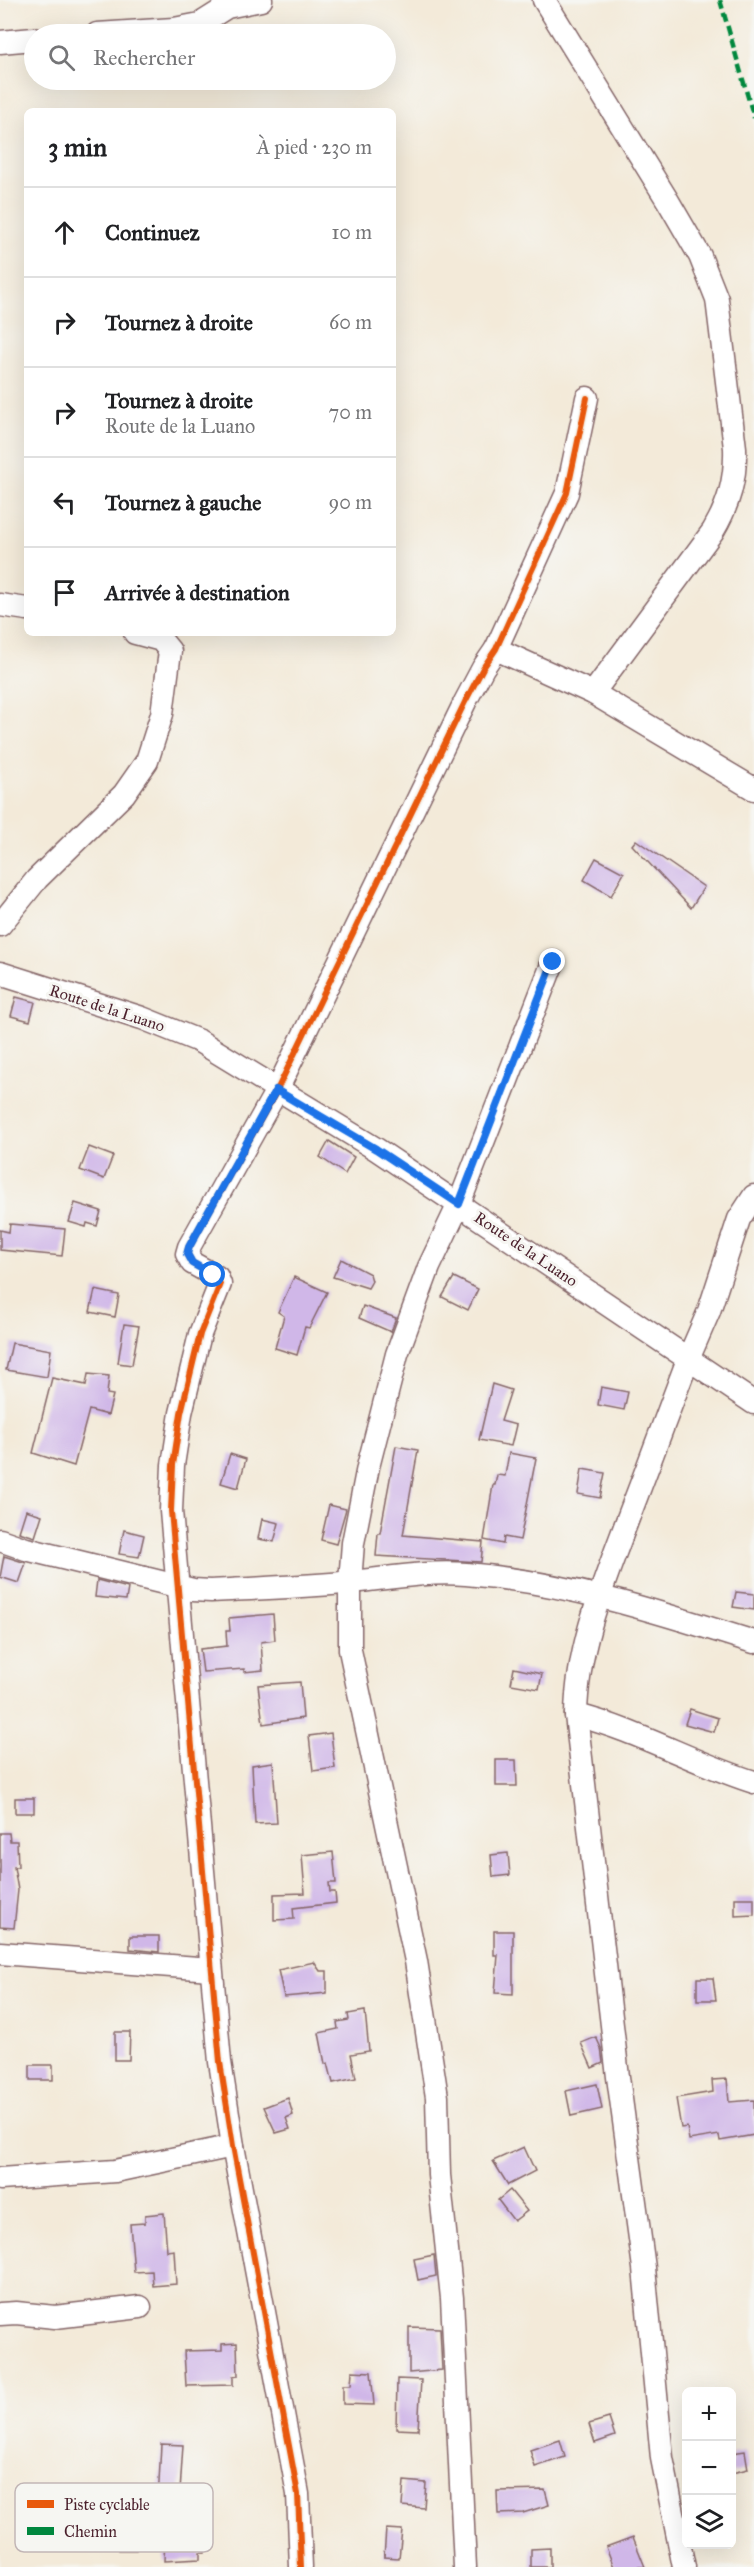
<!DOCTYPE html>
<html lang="fr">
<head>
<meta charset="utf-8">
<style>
  body { margin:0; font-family:"IM FELL Great Primer",serif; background:#f2f2f2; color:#202124 }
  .controls { position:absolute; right:18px; bottom:18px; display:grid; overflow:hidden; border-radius:9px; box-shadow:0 6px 24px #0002 }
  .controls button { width:54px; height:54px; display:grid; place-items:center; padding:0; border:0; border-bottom:2px solid #e0e0e0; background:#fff; color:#202124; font:30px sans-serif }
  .stop { position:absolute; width:18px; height:18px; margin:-14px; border:4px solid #1a73e8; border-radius:50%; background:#fff }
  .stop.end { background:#1a73e8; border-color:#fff; box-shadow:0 2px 6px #0008 }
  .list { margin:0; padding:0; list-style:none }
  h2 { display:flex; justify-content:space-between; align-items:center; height:78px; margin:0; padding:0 24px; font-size:26px }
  h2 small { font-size:20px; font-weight:400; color:#757577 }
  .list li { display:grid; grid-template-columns:39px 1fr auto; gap:18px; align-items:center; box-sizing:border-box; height:90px; padding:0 24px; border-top:2px solid #e0e0e0 }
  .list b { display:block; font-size:22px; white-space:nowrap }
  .list p { margin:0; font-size:20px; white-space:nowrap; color:#757577 }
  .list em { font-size:20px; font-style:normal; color:#757577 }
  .icon { flex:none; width:33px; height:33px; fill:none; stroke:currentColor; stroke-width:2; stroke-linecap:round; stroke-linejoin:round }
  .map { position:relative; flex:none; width:754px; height:2567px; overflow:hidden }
  .search { position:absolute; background:#fff; box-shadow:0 6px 24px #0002; left:24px; top:24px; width:372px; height:66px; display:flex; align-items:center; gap:15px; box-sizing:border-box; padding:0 21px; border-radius:33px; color:#757577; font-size:22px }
  .panel { position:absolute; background:#fff; box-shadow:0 6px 24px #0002; left:24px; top:108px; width:372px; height:528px; border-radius:9px }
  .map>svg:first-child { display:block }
  .building { fill:#d0b7e8 }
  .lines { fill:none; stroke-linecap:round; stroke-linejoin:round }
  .minor-casing { stroke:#856668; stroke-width:25 }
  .minor { stroke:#fff; stroke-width:22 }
  .quiet { stroke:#00873e; stroke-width:4.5; stroke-dasharray:9 4.5; stroke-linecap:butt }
  .cycleway-casing { stroke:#f6f6f2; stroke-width:10 }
  .cycleway { stroke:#e8590c; stroke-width:6 }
  .route { stroke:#1a73e8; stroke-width:8 }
  .labels { text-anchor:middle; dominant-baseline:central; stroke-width:6; stroke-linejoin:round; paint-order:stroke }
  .street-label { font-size:16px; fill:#4a1f2b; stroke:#f6f6f2 }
  .key { fill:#f6f6f2; stroke:#c2b6b6; stroke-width:1.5 }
  .key-label { font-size:16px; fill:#4a1f2b }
</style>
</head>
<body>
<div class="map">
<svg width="754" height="2567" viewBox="0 0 754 2567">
  <rect width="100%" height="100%" fill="#f6f6f2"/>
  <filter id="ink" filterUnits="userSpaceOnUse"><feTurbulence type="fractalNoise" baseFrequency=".0167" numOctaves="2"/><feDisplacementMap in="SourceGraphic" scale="12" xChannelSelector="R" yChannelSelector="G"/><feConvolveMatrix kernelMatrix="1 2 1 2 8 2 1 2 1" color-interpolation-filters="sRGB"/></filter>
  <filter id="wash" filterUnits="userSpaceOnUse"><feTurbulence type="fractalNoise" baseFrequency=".008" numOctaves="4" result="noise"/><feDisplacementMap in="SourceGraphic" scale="24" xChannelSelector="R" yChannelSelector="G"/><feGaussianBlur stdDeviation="1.35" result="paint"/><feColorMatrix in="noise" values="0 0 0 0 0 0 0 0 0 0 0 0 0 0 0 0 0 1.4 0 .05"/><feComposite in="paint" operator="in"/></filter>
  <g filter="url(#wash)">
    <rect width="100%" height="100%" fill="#f3ead9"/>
    <g id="blocks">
      <!-- building -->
      <g class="building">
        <path d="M636,840L704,887L691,908L632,845Z"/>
        <path d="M596,858L624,873L611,896L584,880Z"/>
        <path d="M16,997L35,1002L30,1021L11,1016Z"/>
        <path d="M329,1141L354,1157L345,1174L320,1157Z"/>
        <path d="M89,1147L113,1156L104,1179L80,1170Z"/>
        <path d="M75,1203L101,1211L97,1226L87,1223L86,1227L69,1222Z"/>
        <path d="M10,1224L65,1229L62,1256L0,1250V1230L9,1232Z"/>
        <path d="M341,1259L370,1274L372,1281L368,1288L333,1277Z"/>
        <path d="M294,1277L327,1292L309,1328L305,1327L297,1355L275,1348L284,1316L278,1312Z"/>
        <path d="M454,1277L478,1289L468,1310L442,1297Z"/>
        <path d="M95,1290L119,1295L115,1317L90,1312Z"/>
        <path d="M363,1306L396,1318L391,1332L359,1318Z"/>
        <path d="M124,1324L139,1326L132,1365L118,1363Z"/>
        <path d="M12,1343L51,1350L47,1377L6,1370Z"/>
        <path d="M88,1374L109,1376L107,1394L113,1395L108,1415L89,1410L74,1466L33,1453L52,1378L86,1385Z"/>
        <path d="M492,1384L511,1390L501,1421L516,1425L511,1446L479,1440Z"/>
        <path d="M601,1387L628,1392L624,1410L598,1405Z"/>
        <path d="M396,1446L418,1450L403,1535L483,1542L481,1562L376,1556L378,1533H380Z"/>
        <path d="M509,1453L536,1458L520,1540L504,1537L503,1544L484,1540L493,1485H495L497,1475L505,1476Z"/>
        <path d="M230,1454L246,1459L238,1488L221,1483Z"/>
        <path d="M582,1469L605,1473L600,1498L578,1494Z"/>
        <path d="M329,1505L346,1509L336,1544L321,1540Z"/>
        <path d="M26,1510L42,1515L35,1537L19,1532Z"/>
        <path d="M262,1519L279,1523L274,1542L258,1539Z"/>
        <path d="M124,1530L144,1535L139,1557L119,1554Z"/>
        <path d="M4,1556L26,1563L19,1583L0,1577Z"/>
        <path d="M97,1580L128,1588L126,1600L95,1597Z"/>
        <path d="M736,1592L754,1594V1610L733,1607Z"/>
        <path d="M273,1614L275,1640L261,1642L263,1670L244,1672V1669L203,1672L200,1649L227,1646L226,1631H230L229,1618Z"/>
        <path d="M514,1668L542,1674L539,1689L511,1684Z"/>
        <path d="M300,1682L303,1718L263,1724L258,1685Z"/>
        <path d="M690,1709L718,1718L714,1732L685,1724Z"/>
        <path d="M331,1733L335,1768L313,1771L309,1736Z"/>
        <path d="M496,1760H516L517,1786H496Z"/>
        <path d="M273,1762L277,1823L255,1824L252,1765Z"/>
        <rect x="15" y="1798" width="19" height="15"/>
        <path d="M0,1833H9L10,1841H17L18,1867H14L18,1890L14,1928L0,1927Z"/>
        <path d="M333,1852L336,1883H329L330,1892H335L336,1903L293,1908L294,1919L274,1920V1894L305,1893L302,1855Z"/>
        <path d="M508,1853L510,1875L493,1877L491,1855Z"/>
        <path d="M735,1898H754V1915L735,1916Z"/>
        <path d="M494,1931H513V1994L495,1993L498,1955H494Z"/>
        <path d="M130,1936H159V1952L130,1949Z"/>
        <path d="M314,1962L320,1971H327V1993L284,1997L278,1970Z"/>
        <path d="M697,1978H713L716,2000H697Z"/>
        <path d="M365,2011L369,2051L351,2054L356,2078L333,2083L328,2063L325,2064L319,2033L338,2029L337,2022L349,2020L348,2014Z"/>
        <path d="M115,2032H130L129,2060H115Z"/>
        <path d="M596,2037L601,2048L603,2063L592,2068L581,2043Z"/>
        <rect x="30" y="2065" width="23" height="15"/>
        <path d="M727,2079L729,2102L754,2100V2135L720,2141L719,2135L689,2140L687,2127L681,2128L676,2098L713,2092L712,2080Z"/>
        <path d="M597,2084L602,2109L571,2116L566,2091Z"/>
        <path d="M288,2098L293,2115L286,2118L290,2129L276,2133L264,2107Z"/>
        <path d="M524,2147L535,2171L508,2185L493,2161Z"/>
        <path d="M510,2190L527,2211L514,2221L498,2200Z"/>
        <path d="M164,2213L167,2251L174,2250L176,2284L153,2286L152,2271L134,2272L130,2224L145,2223V2215Z"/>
        <path d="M434,2255L436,2276L418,2280L414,2259Z"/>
        <path d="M409,2327L440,2328L442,2370L409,2373Z"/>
        <path d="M237,2343L238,2376L233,2377V2385L186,2386L184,2351L222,2350V2344Z"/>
        <path d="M352,2371L371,2372L374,2405L343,2404V2385H351Z"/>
        <path d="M397,2379L421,2380L418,2430L396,2429Z"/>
        <path d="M609,2418L615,2436L595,2443L589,2424Z"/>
        <path d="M560,2440L565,2457L535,2467L530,2450Z"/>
        <path d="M161,2444L183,2445L179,2507H184L183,2530H205V2552H200V2559L164,2561L165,2538L136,2537V2550H119L118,2530H109V2503L158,2502Z"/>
        <path d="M745,2451L748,2469L732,2473V2453Z"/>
        <path d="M404,2481L426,2483L424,2508L402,2506Z"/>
        <path d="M545,2490L549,2505L523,2513L498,2514L497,2491Z"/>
        <path d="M386,2529L402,2530L399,2558L384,2557Z"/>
        <path d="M633,2537L645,2567H614L606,2547Z"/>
        <path d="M550,2548V2567H531V2549Z"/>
      </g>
    </g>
  </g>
  <g filter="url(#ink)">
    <use href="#blocks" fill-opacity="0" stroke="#856668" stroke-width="1.5"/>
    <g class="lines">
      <!-- minor casing -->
      <g class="minor-casing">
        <g id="minor">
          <path d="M544,0L668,201L700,256L717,299L735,448C736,479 729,504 713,531L593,693"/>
          <path d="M97,34L174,29L200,24L227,7L261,0"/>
          <path d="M0,42L34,39"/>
          <path d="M0,605L27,609"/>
          <path d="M496,649L593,693L754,789"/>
          <path d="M0,925L37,879L124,794L147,761L162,714L170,651L161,640L135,633"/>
          <path d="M0,973L142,1018L199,1041L376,1149L754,1403"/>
          <path d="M0,1540L26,1549L193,1590L211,1591C258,1588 306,1587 352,1582C390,1578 427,1571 466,1574C566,1582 659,1612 754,1642"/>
          <path d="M576,1715C637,1730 693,1763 754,1782"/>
          <path d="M0,1953L211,1969"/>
          <path d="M0,2179L115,2171L233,2146"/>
          <path d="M0,2314L16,2313L55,2317L140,2307"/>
          <path d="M301,2567L298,2494L233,2146L220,2062L171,1511L173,1465L181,1413L200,1334L220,1284L217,1277L192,1263L187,1254L189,1247L277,1090L465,702L483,668L496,649L567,493L587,398"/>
          <path d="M465,2567L452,2298L439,2175L437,2097L416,1961L350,1650V1582L353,1543L368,1467L397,1354L429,1267L459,1204L553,962"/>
          <path d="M684,2567L662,2458L644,2268L618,2077L576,1715C577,1647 603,1585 627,1521C648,1467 668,1412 689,1357L709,1311L739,1219L754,1196"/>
        </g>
      </g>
      <!-- minor -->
      <use href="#minor" class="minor"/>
      <!-- quiet -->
      <path class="quiet" d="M720,0L754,118"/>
      <!-- cycleway casing -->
      <g class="cycleway-casing">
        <path id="cycleway" d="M301,2567L298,2494L233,2146L220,2062L171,1511L173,1465L181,1413L200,1334L220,1284L217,1277L192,1263L187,1254L189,1247L277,1090L465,702L483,668L496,649L567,493L587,398"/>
      </g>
      <!-- cycleway -->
      <use href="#cycleway" class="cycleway"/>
    </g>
  </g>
  <g class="lines" filter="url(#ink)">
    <!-- route -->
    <path class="route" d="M213,1275L192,1263L187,1254L189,1247L276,1090L376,1149L459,1204L553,962"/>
  </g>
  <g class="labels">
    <!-- street labels -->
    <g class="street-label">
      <text transform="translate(107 1008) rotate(18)">Route de la Luano</text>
      <text transform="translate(526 1249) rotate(34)">Route de la Luano</text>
    </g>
  </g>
  <!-- legend -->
  <rect x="15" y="2483" width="198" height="69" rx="9" class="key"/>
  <rect x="27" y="2500" width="27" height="8" fill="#e8590c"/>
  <rect x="27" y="2527" width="27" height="8" fill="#00873e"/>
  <g class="key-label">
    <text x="64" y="2510">Piste cyclable</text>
    <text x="64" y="2537">Chemin</text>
  </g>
</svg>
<div class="controls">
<button>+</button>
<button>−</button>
<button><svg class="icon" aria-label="layers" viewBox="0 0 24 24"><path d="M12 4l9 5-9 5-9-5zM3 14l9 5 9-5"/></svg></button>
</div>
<div class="stop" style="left:213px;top:1275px"></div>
<div class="stop end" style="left:553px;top:962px"></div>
<div class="search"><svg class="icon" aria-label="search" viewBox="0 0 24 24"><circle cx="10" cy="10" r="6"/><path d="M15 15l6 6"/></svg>Rechercher</div>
<section class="panel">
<h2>3 min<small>À pied · 230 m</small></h2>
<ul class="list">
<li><svg class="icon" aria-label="ahead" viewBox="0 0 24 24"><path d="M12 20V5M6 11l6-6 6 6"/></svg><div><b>Continuez</b></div><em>10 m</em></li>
<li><svg class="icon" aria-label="right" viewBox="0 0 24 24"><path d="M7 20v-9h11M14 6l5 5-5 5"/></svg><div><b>Tournez à droite</b></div><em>60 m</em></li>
<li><svg class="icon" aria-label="right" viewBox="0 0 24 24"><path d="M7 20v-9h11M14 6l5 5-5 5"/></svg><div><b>Tournez à droite</b><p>Route de la Luano</p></div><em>70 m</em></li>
<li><svg class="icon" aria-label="left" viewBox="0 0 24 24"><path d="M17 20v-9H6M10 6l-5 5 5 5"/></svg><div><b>Tournez à gauche</b></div><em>90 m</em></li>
<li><svg class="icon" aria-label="arrive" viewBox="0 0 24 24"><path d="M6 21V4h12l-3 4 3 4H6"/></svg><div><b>Arrivée à destination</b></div></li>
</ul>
</section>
</div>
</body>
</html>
